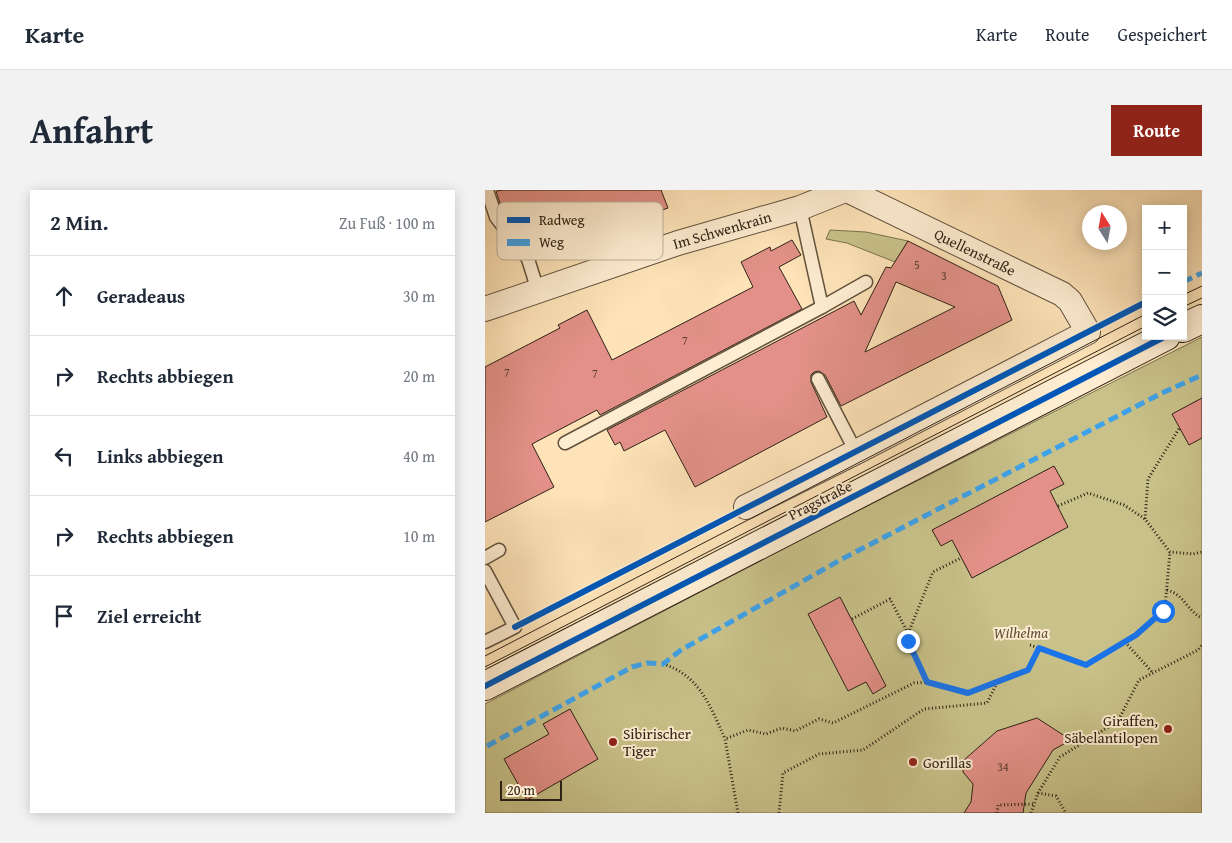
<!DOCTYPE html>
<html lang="de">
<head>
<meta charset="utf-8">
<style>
  body { margin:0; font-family:"Gentium Book Plus",serif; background:#f2f2f3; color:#1f2937 }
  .controls { position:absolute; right:15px; top:15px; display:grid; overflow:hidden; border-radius:0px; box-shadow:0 2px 12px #0003 }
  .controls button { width:45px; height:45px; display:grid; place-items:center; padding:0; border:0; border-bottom:1px solid #e0e1e3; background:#fff; color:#1f2937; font:25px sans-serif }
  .compass { position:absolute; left:597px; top:15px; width:45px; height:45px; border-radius:50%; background:#fff; box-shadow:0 2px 12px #0003; rotate:349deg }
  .scale { position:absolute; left:15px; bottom:12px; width:62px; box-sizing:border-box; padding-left:5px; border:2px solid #2d2215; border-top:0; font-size:14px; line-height:18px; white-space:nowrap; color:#2d2215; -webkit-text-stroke:4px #feedd1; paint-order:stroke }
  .stop { position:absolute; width:15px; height:15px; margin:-11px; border:4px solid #1a73e8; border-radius:50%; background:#fff }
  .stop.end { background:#1a73e8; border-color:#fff; box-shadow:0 1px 5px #0008 }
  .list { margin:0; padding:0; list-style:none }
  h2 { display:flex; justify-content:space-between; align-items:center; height:65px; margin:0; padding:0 20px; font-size:21px }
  h2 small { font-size:16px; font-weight:400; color:#747a83 }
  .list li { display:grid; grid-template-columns:32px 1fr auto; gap:15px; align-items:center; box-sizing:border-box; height:80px; padding:0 20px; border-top:1px solid #e0e1e3 }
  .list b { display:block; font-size:19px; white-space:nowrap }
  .list em { font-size:16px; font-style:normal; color:#747a83 }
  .icon { flex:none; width:28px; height:28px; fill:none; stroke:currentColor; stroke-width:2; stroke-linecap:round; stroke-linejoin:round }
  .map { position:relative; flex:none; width:717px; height:623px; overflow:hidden; border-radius:0px }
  header { display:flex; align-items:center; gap:30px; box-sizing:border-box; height:70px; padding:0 25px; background:#fff; border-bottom:1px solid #e0e1e3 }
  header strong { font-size:24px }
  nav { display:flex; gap:28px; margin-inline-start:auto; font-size:18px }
  .intro { display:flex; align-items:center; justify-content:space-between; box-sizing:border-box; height:120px; padding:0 30px }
  h1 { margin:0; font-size:35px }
  .button { padding:12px 22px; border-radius:0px; background:#8f2418; color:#fff; font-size:18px; font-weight:700 }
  main { display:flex; gap:30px; padding:0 30px }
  aside { flex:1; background:#fff; border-radius:0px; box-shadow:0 2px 12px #0003 }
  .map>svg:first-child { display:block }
  .green { fill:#c8c189; stroke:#7a724f }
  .building { fill:#e39188; stroke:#2d2215; fill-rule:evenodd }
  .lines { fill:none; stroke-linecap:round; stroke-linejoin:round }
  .service-casing { stroke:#61523e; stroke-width:15 }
  .minor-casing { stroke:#61523e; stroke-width:26 }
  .secondary-casing { stroke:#2d2215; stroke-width:30 }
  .path { stroke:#2d2215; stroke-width:3; stroke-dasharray:1 2.5; stroke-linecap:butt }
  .service { stroke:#feedd1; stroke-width:12 }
  .minor { stroke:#feedd1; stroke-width:24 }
  .secondary { stroke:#feedd1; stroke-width:28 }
  .tram { stroke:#2d2215; stroke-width:1 }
  .quiet { stroke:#3ea2ea; stroke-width:5; stroke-dasharray:10 5; stroke-linecap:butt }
  .cycleway-casing { stroke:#feedd1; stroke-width:9 }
  .cycleway { stroke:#0057b8; stroke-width:6 }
  .route { stroke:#1a73e8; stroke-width:6 }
  .poi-dot { fill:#8f2418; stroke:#feedd1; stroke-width:2 }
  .labels { text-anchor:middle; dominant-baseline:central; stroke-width:4; stroke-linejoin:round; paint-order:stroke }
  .number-label { font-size:12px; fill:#5a3e32 }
  .street-label { font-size:15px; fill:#2d2215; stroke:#feedd1 }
  .park-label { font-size:15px; font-style:italic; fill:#5c5238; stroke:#feedd1 }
  .poi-label { font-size:15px; fill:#2d2215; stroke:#feedd1; text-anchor:start }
  .key { fill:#feedd1; stroke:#bfb099; stroke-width:1 }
  .key-label { font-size:14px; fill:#2d2215 }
</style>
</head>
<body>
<header>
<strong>Karte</strong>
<nav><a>Karte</a><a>Route</a><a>Gespeichert</a></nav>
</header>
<div class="intro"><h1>Anfahrt</h1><a class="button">Route</a></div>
<main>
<aside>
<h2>2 Min.<small>Zu Fuß · 100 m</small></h2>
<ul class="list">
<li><svg class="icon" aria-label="ahead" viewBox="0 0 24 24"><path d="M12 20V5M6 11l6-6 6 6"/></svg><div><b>Geradeaus</b></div><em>30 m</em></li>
<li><svg class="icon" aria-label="right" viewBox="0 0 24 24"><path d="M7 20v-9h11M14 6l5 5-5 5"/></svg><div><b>Rechts abbiegen</b></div><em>20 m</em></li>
<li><svg class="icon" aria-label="left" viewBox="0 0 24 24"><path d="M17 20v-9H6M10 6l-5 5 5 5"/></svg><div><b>Links abbiegen</b></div><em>40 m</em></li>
<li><svg class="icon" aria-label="right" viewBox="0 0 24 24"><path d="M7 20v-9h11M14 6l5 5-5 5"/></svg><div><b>Rechts abbiegen</b></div><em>10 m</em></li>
<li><svg class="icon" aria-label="arrive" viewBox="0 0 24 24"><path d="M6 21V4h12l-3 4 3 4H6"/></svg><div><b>Ziel erreicht</b></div></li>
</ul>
</aside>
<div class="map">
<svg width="717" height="623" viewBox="0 0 717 623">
  <rect width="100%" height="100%" fill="#fee3b8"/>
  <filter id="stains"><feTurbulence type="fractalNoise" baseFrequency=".004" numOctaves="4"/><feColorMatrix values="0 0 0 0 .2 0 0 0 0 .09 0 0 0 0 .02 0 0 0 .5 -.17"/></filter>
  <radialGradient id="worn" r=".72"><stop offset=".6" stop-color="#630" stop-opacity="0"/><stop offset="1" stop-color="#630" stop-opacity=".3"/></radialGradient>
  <!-- green -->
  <g class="green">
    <path d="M345,40L381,42L423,51L410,72L362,53L341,49Z"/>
    <path d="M717,147V623H0V514L325,345Z"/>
  </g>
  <!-- building -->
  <g class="building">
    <path d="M19,0H176L183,18L51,63L37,17L18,23L11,1Z"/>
    <path d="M307,50L316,65L294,77L317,119L115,225L112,220L47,254L69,297L0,332V177L75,138L73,135L102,120L127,170L268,97L256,72L285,57L286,61Z"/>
    <path d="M423,51L513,96L527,130L356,216L340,185L334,181L329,182L326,185V192L342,227L210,297L180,240L139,261L135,252L130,255L122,240L369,111L376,125L401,77L406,78ZM411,92L470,117L380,162Z"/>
    <path d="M717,208V248L704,255L687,224Z"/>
    <path d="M569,276L579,294L565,301L583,337L487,388L467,350L456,356L447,340Z"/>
    <path d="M355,407L401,496L388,504L381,492L363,501L323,424Z"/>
    <path d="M85,519L113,569L42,610L19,569L64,544L58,534Z"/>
    <path d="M552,528L586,550L568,560L541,603L538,623H479L486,612L488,594L478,582L479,570L512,541Z"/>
  </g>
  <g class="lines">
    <!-- service casing -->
    <g class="service-casing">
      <g id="service">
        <path d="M2,0L11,27L43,69L53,101"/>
        <path d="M337,117L381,92"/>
        <path d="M333,189L371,262"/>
        <path d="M80,253L337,117L315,18"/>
        <path d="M0,368L14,360"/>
        <path d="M0,381L30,437L0,452"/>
      </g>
    </g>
    <!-- minor casing -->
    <g class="minor-casing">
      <g id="minor">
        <path d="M0,119L193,53L315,18L360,0"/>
        <path d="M261,317L371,262L603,142L585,111L577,104L362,0"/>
      </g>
    </g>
    <!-- secondary casing -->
    <g class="secondary-casing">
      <g id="secondary">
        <path d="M698,138L717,129"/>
        <path d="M0,496L681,146"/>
      </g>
    </g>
    <!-- path -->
    <g class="path">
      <path d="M573,316L603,303L639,315L660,329L685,362L708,364L717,362"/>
      <path d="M660,329L663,289L695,237"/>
      <path d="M682,400C699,404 703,422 717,428"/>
      <path d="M367,429L405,409L423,443"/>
      <path d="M640,452L651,445L680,417L685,362"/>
      <path d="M545,455L601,475L640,452L668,483"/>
      <path d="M178,474C215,485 226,518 240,549"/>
      <path d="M442,492L483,503L543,480L554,458"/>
      <path d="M553,603L571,606L581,623"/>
      <path d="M253,623L240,549L263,540L281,544L297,538L310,541L334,529L348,533L429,493L442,492L423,451V444L448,382L476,368"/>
      <path d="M294,623L298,583L334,564L378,560L439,519L502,513L512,493"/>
      <path d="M512,623L513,615L549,614"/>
      <path d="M546,623L553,603L575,567L633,531L654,490L713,460L717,455"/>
    </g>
    <!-- service -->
    <use href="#service" class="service"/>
    <!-- minor -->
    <use href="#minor" class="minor"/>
    <!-- secondary -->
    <use href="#secondary" class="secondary"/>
    <!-- tram -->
    <g class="tram">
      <path d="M698,105L717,96"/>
      <path d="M698,117L717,108"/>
      <path d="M0,466L661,124"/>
      <path d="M0,477L661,136"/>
    </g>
    <!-- quiet -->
    <g class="quiet">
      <path d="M698,92L717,83"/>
      <path d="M2,556L147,477L162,473L178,474L196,460L357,369L677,203L717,185"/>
    </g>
    <!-- cycleway casing -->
    <g class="cycleway-casing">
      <g id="cycleway">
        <path d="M30,437L661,112"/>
        <path d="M0,496L681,146"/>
      </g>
    </g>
    <!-- cycleway -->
    <use href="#cycleway" class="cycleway"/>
  </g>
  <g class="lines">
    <!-- route -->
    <path class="route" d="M423,451L442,492L483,503L543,480L554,458L601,475L651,445L678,421"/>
  </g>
  <!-- markers -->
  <g class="poi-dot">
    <circle cx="683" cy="539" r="5"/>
    <circle cx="128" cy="552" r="5"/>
    <circle cx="428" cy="572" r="5"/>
  </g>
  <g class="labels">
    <!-- number labels -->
    <g class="number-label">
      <text x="432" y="74">5</text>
      <text x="459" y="85">3</text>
      <text x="200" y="150">7</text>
      <text x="22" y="182">7</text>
      <text x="110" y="183">7</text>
      <text x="518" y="576">34</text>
    </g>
    <!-- street labels -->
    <g class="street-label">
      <text transform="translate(237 40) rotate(-16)">Im Schwenkrain</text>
      <text transform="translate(490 62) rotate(26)">Quellenstraße</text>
      <text transform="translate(335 310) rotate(-27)">Pragstraße</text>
    </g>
    <!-- park labels -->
    <g class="park-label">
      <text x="536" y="442">Wilhelma</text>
    </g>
    <!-- poi labels -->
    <g class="poi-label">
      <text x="673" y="530" text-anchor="end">Giraffen,<tspan x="673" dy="17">Säbelantilopen</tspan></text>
      <text x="138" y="543">Sibirischer<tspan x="138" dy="17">Tiger</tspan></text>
      <text x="438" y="572">Gorillas</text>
    </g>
  </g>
  <!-- legend -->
  <rect x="12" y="12" width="166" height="58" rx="8" class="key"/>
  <rect x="22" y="27" width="23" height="6" fill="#0057b8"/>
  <rect x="22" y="49" width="23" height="7" fill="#3ea2ea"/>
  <g class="key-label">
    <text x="54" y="35">Radweg</text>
    <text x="54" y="57">Weg</text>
  </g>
  <rect width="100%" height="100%" filter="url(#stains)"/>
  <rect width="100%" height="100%" fill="url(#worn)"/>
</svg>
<div class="controls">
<button>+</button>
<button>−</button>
<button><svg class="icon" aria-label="layers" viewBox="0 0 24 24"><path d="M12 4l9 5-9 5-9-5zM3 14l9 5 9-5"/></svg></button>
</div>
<svg class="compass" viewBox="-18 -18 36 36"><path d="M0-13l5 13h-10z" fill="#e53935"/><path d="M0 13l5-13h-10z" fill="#747a83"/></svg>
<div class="scale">20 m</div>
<div class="stop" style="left:678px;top:421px"></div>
<div class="stop end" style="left:423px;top:451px"></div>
</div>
</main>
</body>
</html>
